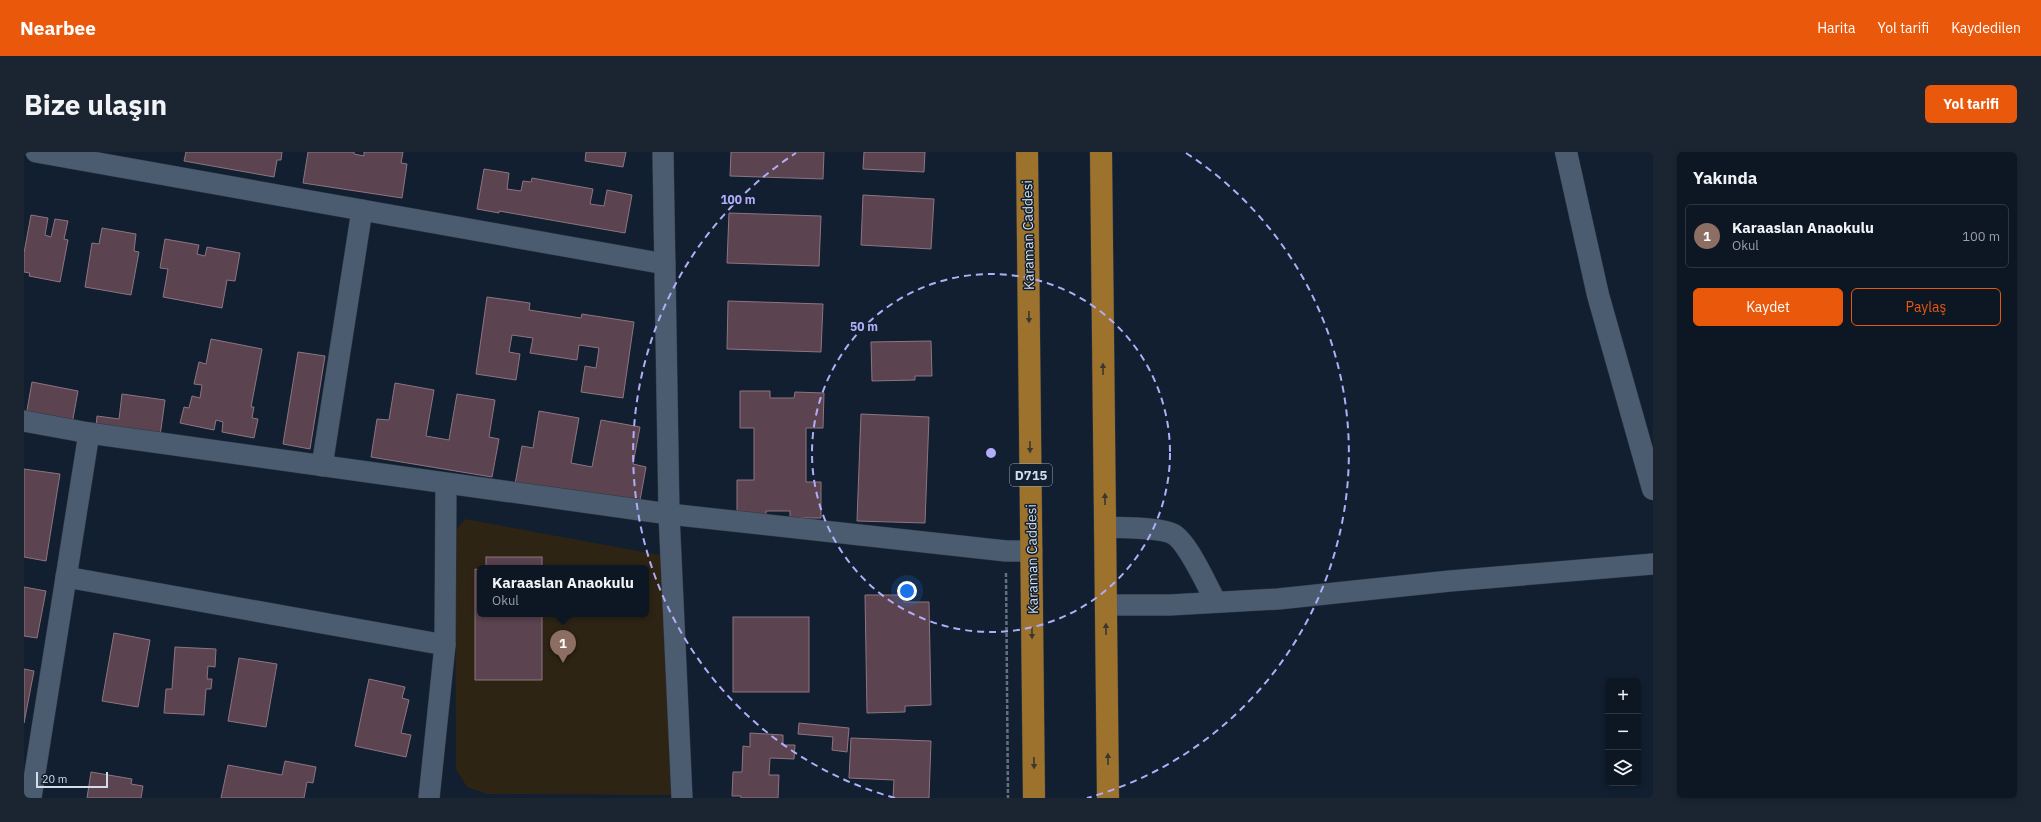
<!DOCTYPE html>
<html lang="tr">
<head>
<meta charset="utf-8">
<style>
  body { margin:0; font-family:"IBM Plex Sans",sans-serif; background:#1b2431; color:#f1f3f6 }
  .controls { position:absolute; right:12px; bottom:12px; display:grid; overflow:hidden; border-radius:6px; box-shadow:0 2px 6px #0003 }
  .controls button { width:36px; height:36px; display:grid; place-items:center; padding:0; border:0; border-bottom:1px solid #2d3641; background:#0d1724; color:#f1f3f6; font:20px sans-serif }
  .scale { position:absolute; left:12px; bottom:10px; width:72px; box-sizing:border-box; padding-left:4px; border:2px solid #d3dde9; border-top:0; font-size:11px; line-height:14px; white-space:nowrap; color:#d3dde9; -webkit-text-stroke:3px #111f30; paint-order:stroke }
  .you { position:absolute; left:883px; top:439px; width:14px; height:14px; margin:-10px; border:3px solid #fff; border-radius:50%; background:#1a73e8; box-shadow:0 0 0 6px #1a73e833 }
  .badge { display:grid; place-items:center; width:26px; height:26px; border-radius:50%; background:#ea580c; color:#fff; font-size:13px; font-weight:700 }
  .pin { position:absolute; translate:-50% -33px; filter:drop-shadow(0 1px 2px #0008) }
  .pin::after { content:''; position:absolute; top:21px; width:14px; height:12px; background:inherit; clip-path:polygon(0 0,100% 0,50% 100%) }
  .popup { position:absolute; left:453px; top:413px; width:172px; height:52px; box-sizing:border-box; display:grid; place-content:center; border-radius:6px; background:#0d1724; filter:drop-shadow(0 1px 3px #0005); font-size:13px; white-space:nowrap; color:#9a9fa6 }
  .popup b { font-size:15px; color:#f1f3f6 }
  .popup::after { content:''; position:absolute; left:50%; top:100%; margin-left:-8px; border:8px solid transparent; border-top-color:#0d1724 }
  .list { margin:0; padding:0; list-style:none }
  h2 { display:flex; justify-content:space-between; align-items:center; height:52px; margin:0; padding:0 16px; font-size:17px }
  h2 small { font-size:13px; font-weight:400; color:#9a9fa6 }
  .list li { display:grid; grid-template-columns:26px 1fr auto; gap:12px; align-items:center; box-sizing:border-box; height:64px; margin:0 8px 8px; padding:0 8px; border:1px solid #2d3641; border-radius:6px }
  .list b { display:block; font-size:15px; white-space:nowrap }
  .list p { margin:0; font-size:13px; white-space:nowrap; color:#9a9fa6 }
  .list em { font-size:13px; font-style:normal; color:#9a9fa6 }
  .actions { display:flex; gap:8px; padding:12px 16px }
  .actions a { flex:1; padding:9px 0; border:1px solid #ea580c; border-radius:6px; text-align:center; font-size:14px; color:#ea580c }
  .actions .main { background:#ea580c; color:#fff }
  .icon { flex:none; width:22px; height:22px; fill:none; stroke:currentColor; stroke-width:2; stroke-linecap:round; stroke-linejoin:round }
  .map { position:relative; flex:none; width:1629px; height:646px; overflow:hidden; border-radius:6px }
  header { display:flex; align-items:center; gap:24px; box-sizing:border-box; height:56px; padding:0 20px; background:#ea580c; color:#fff }
  header strong { font-size:19px }
  nav { display:flex; gap:22px; margin-inline-start:auto; font-size:14px }
  .intro { display:flex; align-items:center; justify-content:space-between; box-sizing:border-box; height:96px; padding:0 24px }
  h1 { margin:0; font-size:28px }
  .button { padding:10px 18px; border-radius:6px; background:#ea580c; color:#fff; font-size:14px; font-weight:700 }
  main { display:flex; gap:24px; padding:0 24px }
  aside { flex:1; background:#0d1724; border-radius:6px; box-shadow:0 2px 6px #0003 }
  .map>svg:first-child { display:block }
  .industrial { fill:#2d2414; fill-rule:evenodd }
  .building { fill:#5b434f; stroke:#8e7481 }
  .lines { fill:none; stroke-linecap:round; stroke-linejoin:round }
  .minor-casing { stroke:#2f3745; stroke-width:22 }
  .tertiary-casing { stroke:#2f3745; stroke-width:23 }
  .trunk-casing { stroke:#2f3745; stroke-width:23 }
  .path { stroke:#64707f; stroke-width:2.5; stroke-dasharray:4 2; stroke-linecap:butt }
  .minor { stroke:#4b5c70; stroke-width:21 }
  .tertiary { stroke:#4b5c70; stroke-width:22 }
  .trunk { stroke:#9c722d; stroke-width:22 }
  .oneway { fill:#3b382f }
  .ring { fill:none; stroke:#b2adf9; stroke-width:2; stroke-dasharray:7 5 }
  .labels { text-anchor:middle; dominant-baseline:central; stroke-width:3; stroke-linejoin:round; paint-order:stroke }
  .shield { fill:#111f30; stroke:#99a4b2; stroke-width:1 }
  .shield-label { font-size:13px; font-weight:bold; fill:#d3dde9 }
  .street-label { font-size:14px; fill:#d3dde9; stroke:#111f30 }
  .centre { fill:#b2adf9; stroke:#111f30; stroke-width:2 }
  .ring-label { font-size:12px; text-anchor:middle; font-weight:bold; fill:#b2adf9; stroke:#111f30; stroke-width:3; stroke-linejoin:round; paint-order:stroke }
</style>
</head>
<body>
<header>
<strong>Nearbee</strong>
<nav><a>Harita</a><a>Yol tarifi</a><a>Kaydedilen</a></nav>
</header>
<div class="intro"><h1>Bize ulaşın</h1><a class="button">Yol tarifi</a></div>
<main>
<div class="map">
<svg width="1629" height="646" viewBox="0 0 1629 646">
  <rect width="100%" height="100%" fill="#111f30"/>
  <!-- industrial -->
  <path class="industrial" d="M441,367L647,405V643L463,642L443,635L432,617L431,379ZM456,416H622V462H456Z"/>
  <!-- building -->
  <g class="building">
    <path d="M162,0H258L257,8H253L250,25L160,9Z"/>
    <path d="M284,0H330V2L340,4V0H379L377,11L383,12L378,46L279,31Z"/>
    <path d="M562,0H602L599,15L561,9Z"/>
    <path d="M707,0H800L799,27L706,24Z"/>
    <path d="M840,0H901L900,20L839,17Z"/>
    <path d="M460,17L485,21L483,37L497,39L499,29L507,30L508,26L569,37L566,52L580,54L583,38L608,43L601,81L475,59V61L453,57Z"/>
    <path d="M839,43L910,47L907,97L837,93Z"/>
    <path d="M705,61L797,64L795,114L703,111Z"/>
    <path d="M7,63L24,66L21,83L27,85L31,67L44,69L40,87L44,88L36,130L5,124L6,121L0,120V101Z"/>
    <path d="M78,76L112,82L110,99L115,100L107,143L61,135L68,91L75,92Z"/>
    <path d="M141,87L175,93L173,102L181,104L183,95L216,101L211,129L203,128L198,156L139,145L144,117L136,116Z"/>
    <path d="M463,145L506,151L505,158L557,166L558,162L610,170L599,246L557,240L561,214L572,216L575,196L555,193L553,208L506,201L509,186L488,183L485,200L496,202L492,228L452,222Z"/>
    <path d="M704,149L799,152L797,200L703,197Z"/>
    <path d="M187,187L238,197L227,255H230L228,266L234,267L230,286L198,280L199,270L192,268L190,278L156,271L160,255L165,256L168,244L176,246L178,233L170,232L175,210L182,212Z"/>
    <path d="M907,189L908,224H891V228L848,229L847,190Z"/>
    <path d="M274,200L301,204L286,297L259,292Z"/>
    <path d="M8,230L54,239L48,272L2,264Z"/>
    <path d="M371,231L410,238L402,284L425,288L433,242L471,248L465,285L475,287L468,325L347,305L353,267L365,268Z"/>
    <path d="M716,239H746V246H770L771,240L800,241L799,276H782V330H797V366H766V359H742V365H713V328H730V276H716Z"/>
    <path d="M98,242L141,248L136,284L72,275L73,264L95,267Z"/>
    <path d="M515,259L555,266L547,311L568,315L577,268L616,275L609,312L622,315L615,354L491,332L498,294L509,296Z"/>
    <path d="M837,262L905,265L901,371L833,369Z"/>
    <path d="M0,317L36,322L22,409L0,405Z"/>
    <rect x="462" y="405" width="56" height="11"/>
    <path d="M451,417L456,418V462H518V528H451Z"/>
    <path d="M0,435L22,439L13,486L0,484Z"/>
    <path d="M841,443H880V450H905L907,553L881,554V560L843,561Z"/>
    <rect x="709" y="465" width="76" height="75"/>
    <path d="M90,481L126,488L114,555L78,549Z"/>
    <path d="M151,495L192,497L191,515L184,514L183,527H188L187,537H182L180,563L140,561L142,537H148Z"/>
    <path d="M215,506L253,512L242,575L204,569Z"/>
    <path d="M0,517L10,519L0,571Z"/>
    <path d="M345,527L381,535L378,546L385,548L377,581L387,583L382,605L331,594Z"/>
    <path d="M775,571L825,576L823,600L808,598L809,585L774,582Z"/>
    <path d="M726,581L759,583V593H771L770,607L746,606L745,623H755L754,646H717V644H708L709,620H718L719,594L726,595Z"/>
    <path d="M827,586L907,589L905,646H869L870,628L825,626Z"/>
    <path d="M261,609L292,615L289,631L283,630L280,646H197L204,613L258,623Z"/>
    <path d="M67,620L108,627L107,632L119,634L117,646H63Z"/>
  </g>
  <g class="lines">
    <!-- minor casing -->
    <g class="minor-casing">
      <g id="minor">
        <path d="M12,0L641,112"/>
        <path d="M639,0L645,362L658,646"/>
        <path d="M0,269L65,281L645,362L982,399H1008"/>
        <path d="M298,314L338,58"/>
        <path d="M1081,375C1097,376 1136,375 1149,382C1164,390 1183,434 1192,450"/>
        <path d="M42,425L421,493"/>
        <path d="M1082,453H1146L1254,447L1426,429L1629,412"/>
        <path d="M7,646L65,281"/>
        <path d="M405,646L421,493L422,332"/>
      </g>
    </g>
    <!-- tertiary casing -->
    <g class="tertiary-casing">
      <path id="tertiary" d="M1542,0L1574,143L1629,337"/>
    </g>
    <!-- trunk casing -->
    <g class="trunk-casing">
      <g id="trunk">
        <path d="M1003,0L1010,646"/>
        <path d="M1077,0L1084,646"/>
      </g>
    </g>
    <!-- path -->
    <path class="path" d="M982,421L984,646"/>
    <!-- minor -->
    <use href="#minor" class="minor"/>
    <!-- tertiary -->
    <use href="#tertiary" class="tertiary"/>
    <!-- trunk -->
    <use href="#trunk" class="trunk"/>
  </g>
  <!-- one-way arrows -->
  <defs><path id="oneway-solid" d="M-6-.8H1V-3.2L6.5 0L1 3.2V.8H-6Z"/></defs>
  <g class="oneway">
    <use href="#oneway-solid" transform="translate(1005 165) rotate(89)"/>
    <use href="#oneway-solid" transform="translate(1079 217) rotate(-91)"/>
    <use href="#oneway-solid" transform="translate(1006 295) rotate(89)"/>
    <use href="#oneway-solid" transform="translate(1081 347) rotate(-91)"/>
    <use href="#oneway-solid" transform="translate(1082 477) rotate(-91)"/>
    <use href="#oneway-solid" transform="translate(1008 481) rotate(89)"/>
    <use href="#oneway-solid" transform="translate(1084 607) rotate(-91)"/>
    <use href="#oneway-solid" transform="translate(1010 611) rotate(89)"/>
  </g>
  <!-- distance rings -->
  <g class="ring">
    <circle cx="967" cy="301" r="179"/>
    <path d="M871 646A358 358 0 0 1 772 1M1162 1A358 358 0 0 1 1063 646"/>
  </g>
  <g class="labels">
    <!-- shield labels -->
    <rect class="shield" x="986" y="312" width="42" height="22" rx="3"/>
    <g class="shield-label">
      <text x="1007" y="323">D715</text>
    </g>
    <!-- street labels -->
    <g class="street-label">
      <text transform="translate(1004 83) rotate(-91)">Karaman Caddesi</text>
      <text transform="translate(1008 407) rotate(-91)">Karaman Caddesi</text>
    </g>
  </g>
  <circle cx="967" cy="301" r="6" class="centre"/>
  <g class="ring-label">
    <text x="714" y="52">100 m</text>
    <text x="840" y="179">50 m</text>
  </g>
</svg>
<div class="controls">
<button>+</button>
<button>−</button>
<button><svg class="icon" aria-label="layers" viewBox="0 0 24 24"><path d="M12 4l9 5-9 5-9-5zM3 14l9 5 9-5"/></svg></button>
</div>
<div class="scale">20 m</div>
<div class="you"></div>
<div class="pin badge" style="left:539px;top:511px;background:#8d6e63">1</div>
<div class="popup"><b>Karaaslan Anaokulu</b>Okul</div>
</div>
<aside>
<h2>Yakında<small></small></h2>
<ul class="list">
<li><span class="badge" style="background:#8d6e63">1</span><div><b>Karaaslan Anaokulu</b><p>Okul</p></div><em>100 m</em></li>
</ul>
<div class="actions"><a class="main">Kaydet</a><a>Paylaş</a></div>
</aside>
</main>
</body>
</html>
